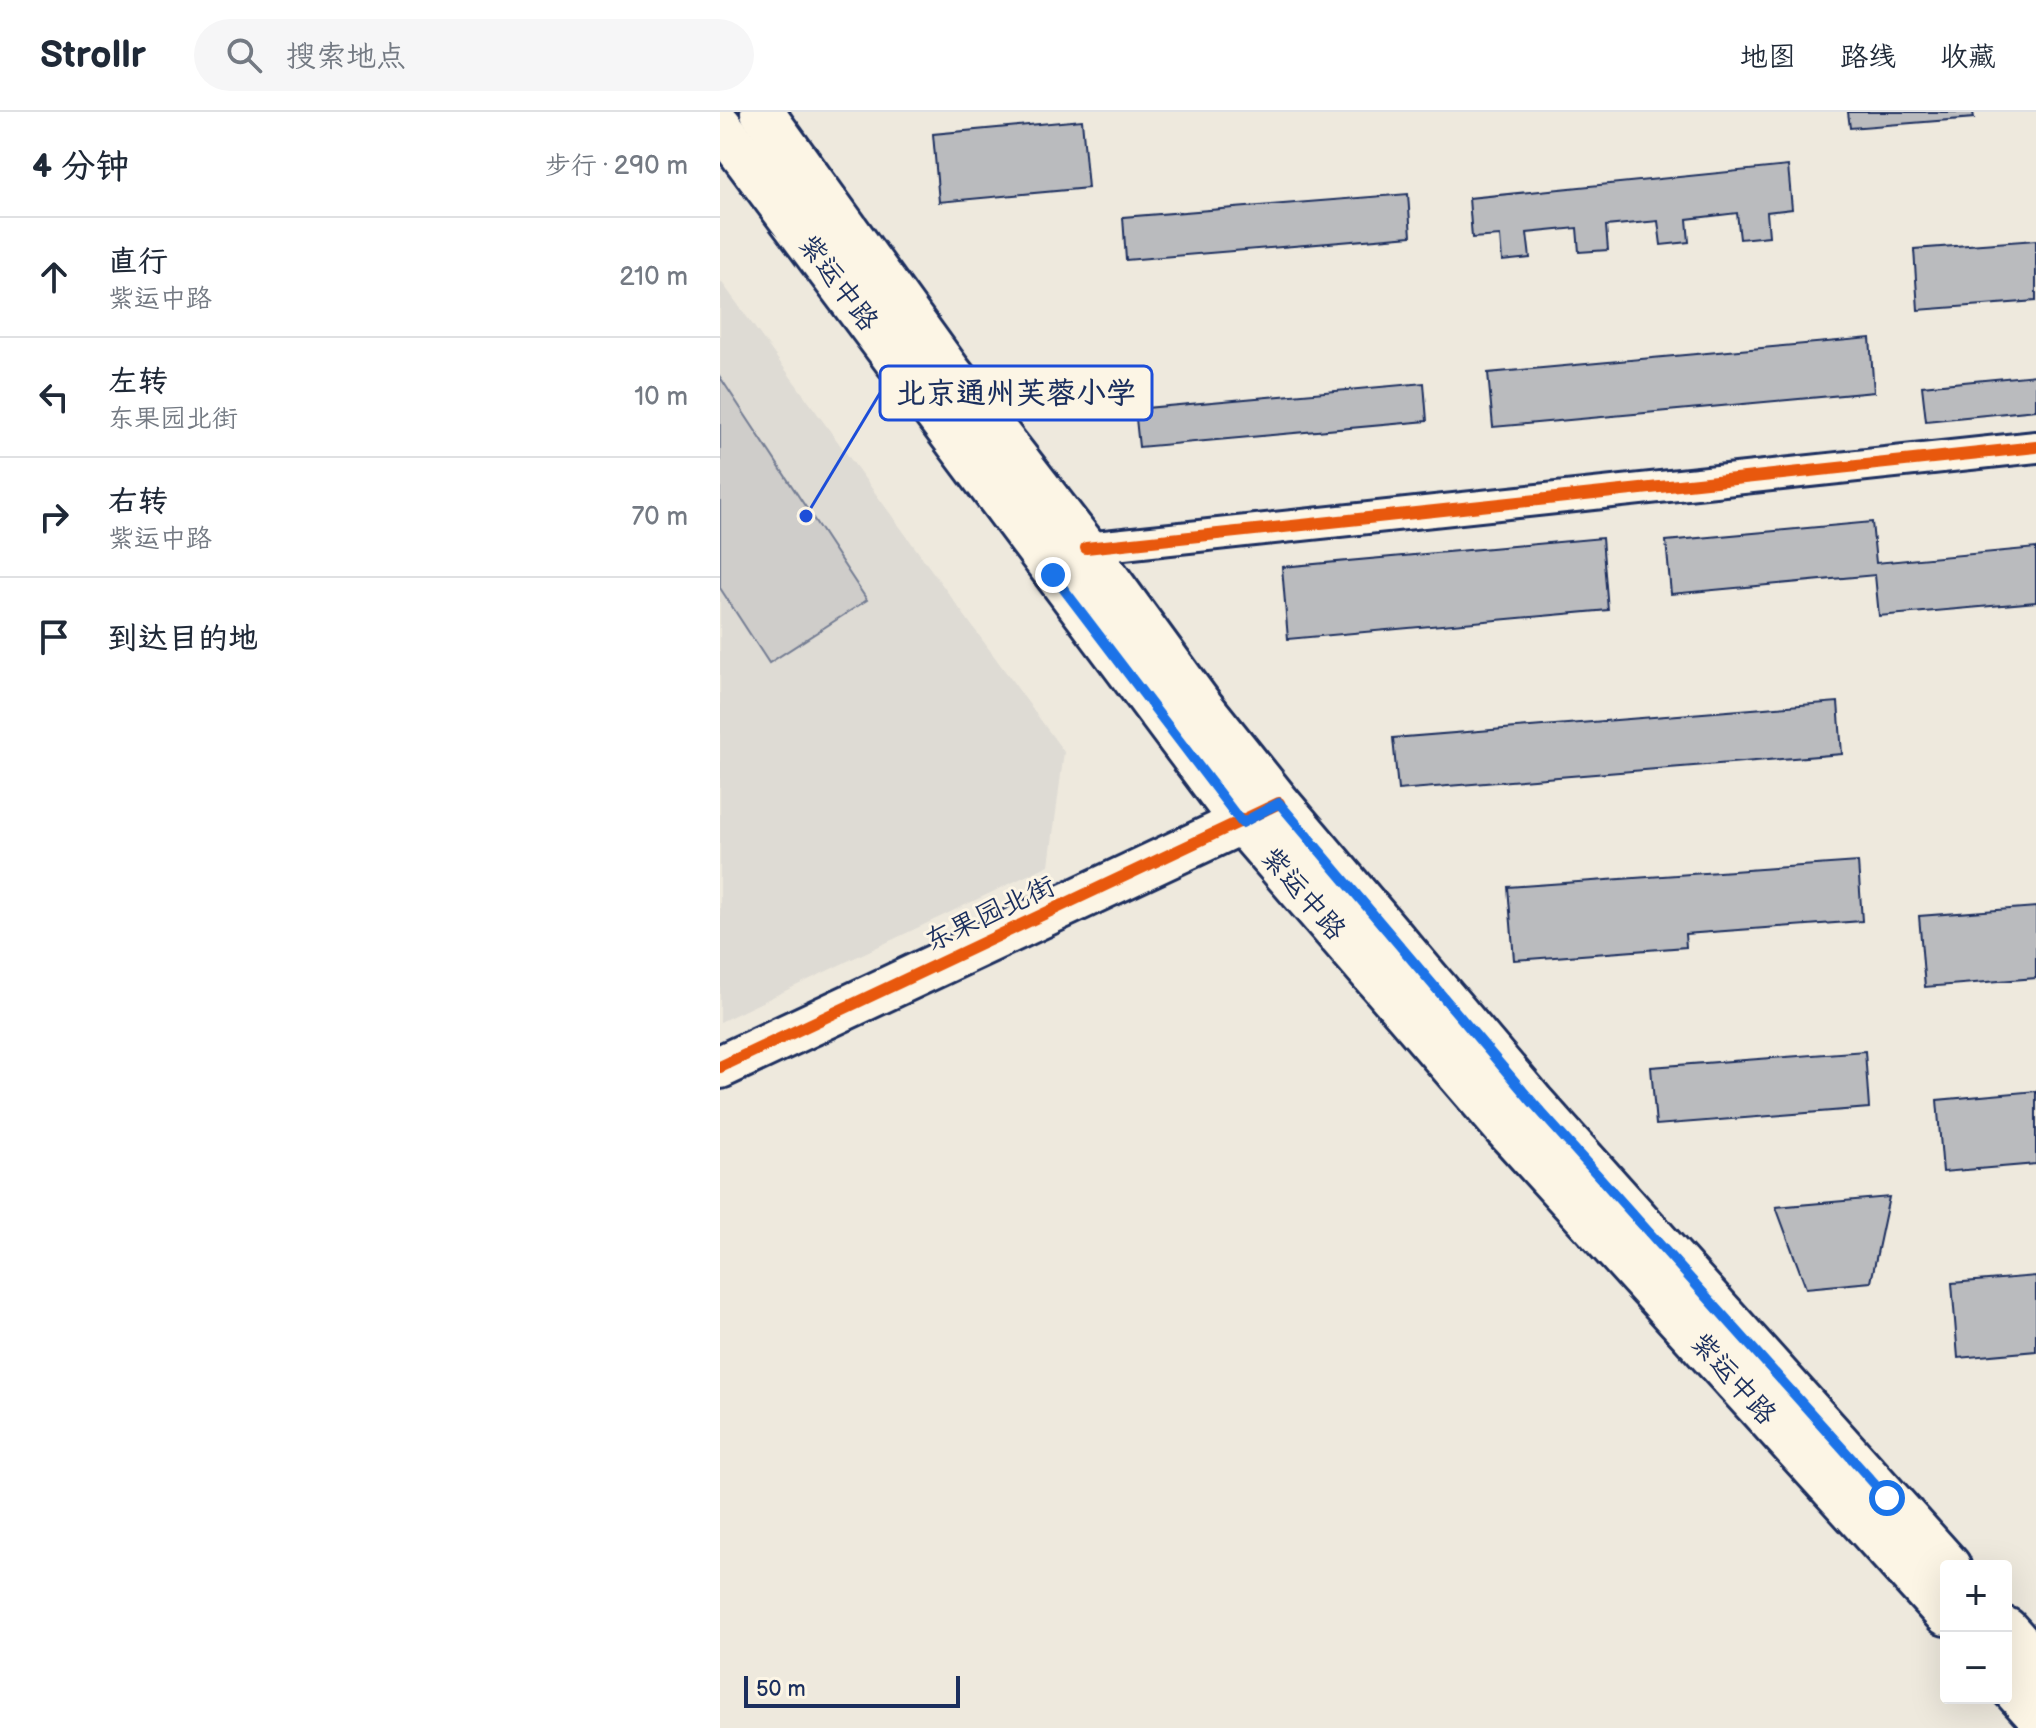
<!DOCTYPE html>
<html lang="zh">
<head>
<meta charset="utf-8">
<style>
  body { margin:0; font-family:"Balsamiq Sans","LXGW WenKai TC",sans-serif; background:#f6f6f7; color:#1f2937 }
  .controls { position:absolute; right:24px; bottom:24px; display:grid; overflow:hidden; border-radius:8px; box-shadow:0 8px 32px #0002 }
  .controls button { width:72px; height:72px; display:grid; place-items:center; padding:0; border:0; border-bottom:2px solid #e0e1e3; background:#fff; color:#1f2937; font:40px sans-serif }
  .scale { position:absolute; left:24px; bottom:20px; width:216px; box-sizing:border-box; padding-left:8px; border:4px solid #1b2f5e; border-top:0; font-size:22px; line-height:28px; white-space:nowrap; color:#1b2f5e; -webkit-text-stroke:6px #fcf5e5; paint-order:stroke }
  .stop { position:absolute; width:24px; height:24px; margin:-18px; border:6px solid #1a73e8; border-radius:50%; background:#fff }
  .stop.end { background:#1a73e8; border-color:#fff; box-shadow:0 2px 8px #0008 }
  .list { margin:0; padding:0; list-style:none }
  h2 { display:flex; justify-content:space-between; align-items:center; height:104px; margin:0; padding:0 32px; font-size:34px }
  h2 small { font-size:26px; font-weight:400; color:#747a83 }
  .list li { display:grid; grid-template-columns:52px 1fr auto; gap:24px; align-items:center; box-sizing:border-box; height:120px; padding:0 32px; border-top:2px solid #e0e1e3 }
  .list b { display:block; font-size:30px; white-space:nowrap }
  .list p { margin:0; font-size:26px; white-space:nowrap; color:#747a83 }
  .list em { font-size:26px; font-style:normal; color:#747a83 }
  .icon { flex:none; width:44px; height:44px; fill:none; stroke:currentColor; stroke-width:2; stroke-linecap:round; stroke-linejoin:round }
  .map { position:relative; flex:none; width:1316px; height:1616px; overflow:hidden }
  header { display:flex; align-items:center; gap:48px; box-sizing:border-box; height:112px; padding:0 40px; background:#fff; border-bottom:2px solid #e0e1e3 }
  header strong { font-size:38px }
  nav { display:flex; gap:44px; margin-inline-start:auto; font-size:28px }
  .search { width:560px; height:72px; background:#f6f6f7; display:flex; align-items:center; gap:20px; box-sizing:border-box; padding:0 28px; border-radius:44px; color:#747a83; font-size:30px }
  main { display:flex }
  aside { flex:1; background:#fff }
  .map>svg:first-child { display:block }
  .built { fill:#dedbd4 }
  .green { fill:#cfcdca; stroke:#757e94; stroke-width:2 }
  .building { fill:#babbbe; stroke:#1b2f5e; stroke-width:2 }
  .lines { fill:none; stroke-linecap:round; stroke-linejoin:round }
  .street-casing { stroke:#1b2f5e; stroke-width:36 }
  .secondary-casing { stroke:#1b2f5e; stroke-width:48 }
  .street { stroke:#fcf5e5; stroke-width:30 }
  .secondary { stroke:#fcf5e5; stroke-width:42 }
  .cycleway-casing { stroke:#fcf5e5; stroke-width:17 }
  .cycleway { stroke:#e8590c; stroke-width:12 }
  .route { stroke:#1a73e8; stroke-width:10 }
  .labels { text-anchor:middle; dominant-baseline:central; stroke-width:6; stroke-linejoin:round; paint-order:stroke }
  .street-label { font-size:28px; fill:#1b2f5e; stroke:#fcf5e5 }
  .leader { fill:none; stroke:#1d4ed8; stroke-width:3 }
  .callout-dot { fill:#1d4ed8; stroke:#fcf5e5; stroke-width:3 }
  .callout { fill:#fcf5e5; stroke:#1d4ed8; stroke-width:3 }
  .callout-label { font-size:30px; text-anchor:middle; font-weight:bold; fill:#1b2f5e }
</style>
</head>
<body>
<header>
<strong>Strollr</strong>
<div class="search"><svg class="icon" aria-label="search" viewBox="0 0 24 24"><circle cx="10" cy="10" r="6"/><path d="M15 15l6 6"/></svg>搜索地点</div>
<nav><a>地图</a><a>路线</a><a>收藏</a></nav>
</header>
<main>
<aside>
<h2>4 分钟<small>步行 · 290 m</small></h2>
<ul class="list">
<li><svg class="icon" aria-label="ahead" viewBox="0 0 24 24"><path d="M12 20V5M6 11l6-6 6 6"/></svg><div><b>直行</b><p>紫运中路</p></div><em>210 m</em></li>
<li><svg class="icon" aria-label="left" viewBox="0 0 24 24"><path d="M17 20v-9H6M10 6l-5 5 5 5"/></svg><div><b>左转</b><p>东果园北街</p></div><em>10 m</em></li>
<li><svg class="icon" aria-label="right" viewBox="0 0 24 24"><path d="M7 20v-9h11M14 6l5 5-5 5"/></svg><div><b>右转</b><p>紫运中路</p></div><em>70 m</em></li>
<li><svg class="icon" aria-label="arrive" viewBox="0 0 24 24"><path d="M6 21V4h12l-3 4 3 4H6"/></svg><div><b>到达目的地</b></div></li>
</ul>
</aside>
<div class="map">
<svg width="1316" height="1616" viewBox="0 0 1316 1616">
  <rect width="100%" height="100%" fill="#eee9dd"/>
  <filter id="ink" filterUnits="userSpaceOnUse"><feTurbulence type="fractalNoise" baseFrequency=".0125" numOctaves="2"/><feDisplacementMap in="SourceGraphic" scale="16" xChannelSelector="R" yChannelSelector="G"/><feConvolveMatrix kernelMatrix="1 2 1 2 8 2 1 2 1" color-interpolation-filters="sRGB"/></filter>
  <g filter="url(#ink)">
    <!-- built -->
    <path class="built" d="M0,168L344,640L329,753L0,910Z"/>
    <!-- green -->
    <path class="green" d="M0,265L147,488L49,551L0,476Z"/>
    <!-- building -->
    <g class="building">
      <path d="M1128,0H1253L1254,6L1130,16Z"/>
      <path d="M362,8L368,76L219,90L213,22Z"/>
      <path d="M1068,54L1072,97L1047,100L1049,124L1020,127L1017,101L967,107L969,130L941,133L938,109L886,114L888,138L859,140L857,116L807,121L810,146L782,149L780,124L752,126L749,86Z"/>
      <path d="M688,82L691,124L406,148L403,105Z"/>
      <path d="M1316,128V189L1198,198L1194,137Z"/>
      <path d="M1150,226L1154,280L773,315L768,261Z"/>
      <path d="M1316,263V298L1206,309L1202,274Z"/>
      <path d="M704,271L707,309L419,335L415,297Z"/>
      <path d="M1152,410L1156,451L1316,436V490L1159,504L1155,463L951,482L946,429Z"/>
      <path d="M882,426L888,498L568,527L562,455Z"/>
      <path d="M1118,590L1122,642L678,678L673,626Z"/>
      <path d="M1138,750L1142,809L965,822L966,835L794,848L788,775Z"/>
      <path d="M1316,795V866L1205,875L1199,804Z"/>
      <path d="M1145,939L1149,996L936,1013L931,955Z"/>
      <path d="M1316,979V1052L1223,1060L1217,988Z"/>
      <path d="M1169,1085L1151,1170L1086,1176L1056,1095Z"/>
      <path d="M1316,1164V1239L1238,1246L1232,1171Z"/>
    </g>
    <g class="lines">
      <!-- street casing -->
      <g class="street-casing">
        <path id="street" d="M366,436L1316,335"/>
      </g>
      <!-- secondary casing -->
      <g class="secondary-casing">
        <g id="secondary">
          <path d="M42,0L229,259L366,436L479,591L559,691L813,991L1229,1454"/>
          <path d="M0,13L522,711L785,1016L1226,1502"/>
          <path d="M0,955L546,699"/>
          <path d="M1286,1517L1316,1550"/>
          <path d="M1286,1569L1316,1602"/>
        </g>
      </g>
      <!-- street -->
      <use href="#street" class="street"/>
      <!-- secondary -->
      <use href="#secondary" class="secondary"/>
      <!-- cycleway casing -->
      <g class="cycleway-casing">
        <g id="cycleway">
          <path d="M366,436L1316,335"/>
          <path d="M0,955L559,691"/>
        </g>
      </g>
      <!-- cycleway -->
      <use href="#cycleway" class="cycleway"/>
    </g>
  </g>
  <g class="lines" filter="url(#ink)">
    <!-- route -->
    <path class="route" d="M333,463L522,711L559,691L813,991L1167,1386"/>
  </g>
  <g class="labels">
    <!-- street labels -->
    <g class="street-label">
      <text transform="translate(118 171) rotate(53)">紫运中路</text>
      <text transform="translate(583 782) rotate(49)">紫运中路</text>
      <text transform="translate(270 802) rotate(-25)">东果园北街</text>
      <text transform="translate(1013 1267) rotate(48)">紫运中路</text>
    </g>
  </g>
  <!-- callouts -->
  <path class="leader" d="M86 404L160 281"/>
  <circle class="callout-dot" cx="86" cy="404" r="8"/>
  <rect class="callout" x="160" y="254" width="272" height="54" rx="8"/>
  <g class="callout-label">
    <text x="296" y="291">北京通州芙蓉小学</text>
  </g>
</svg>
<div class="controls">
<button>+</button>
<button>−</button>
</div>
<div class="scale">50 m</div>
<div class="stop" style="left:1167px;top:1386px"></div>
<div class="stop end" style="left:333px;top:463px"></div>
</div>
</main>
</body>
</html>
